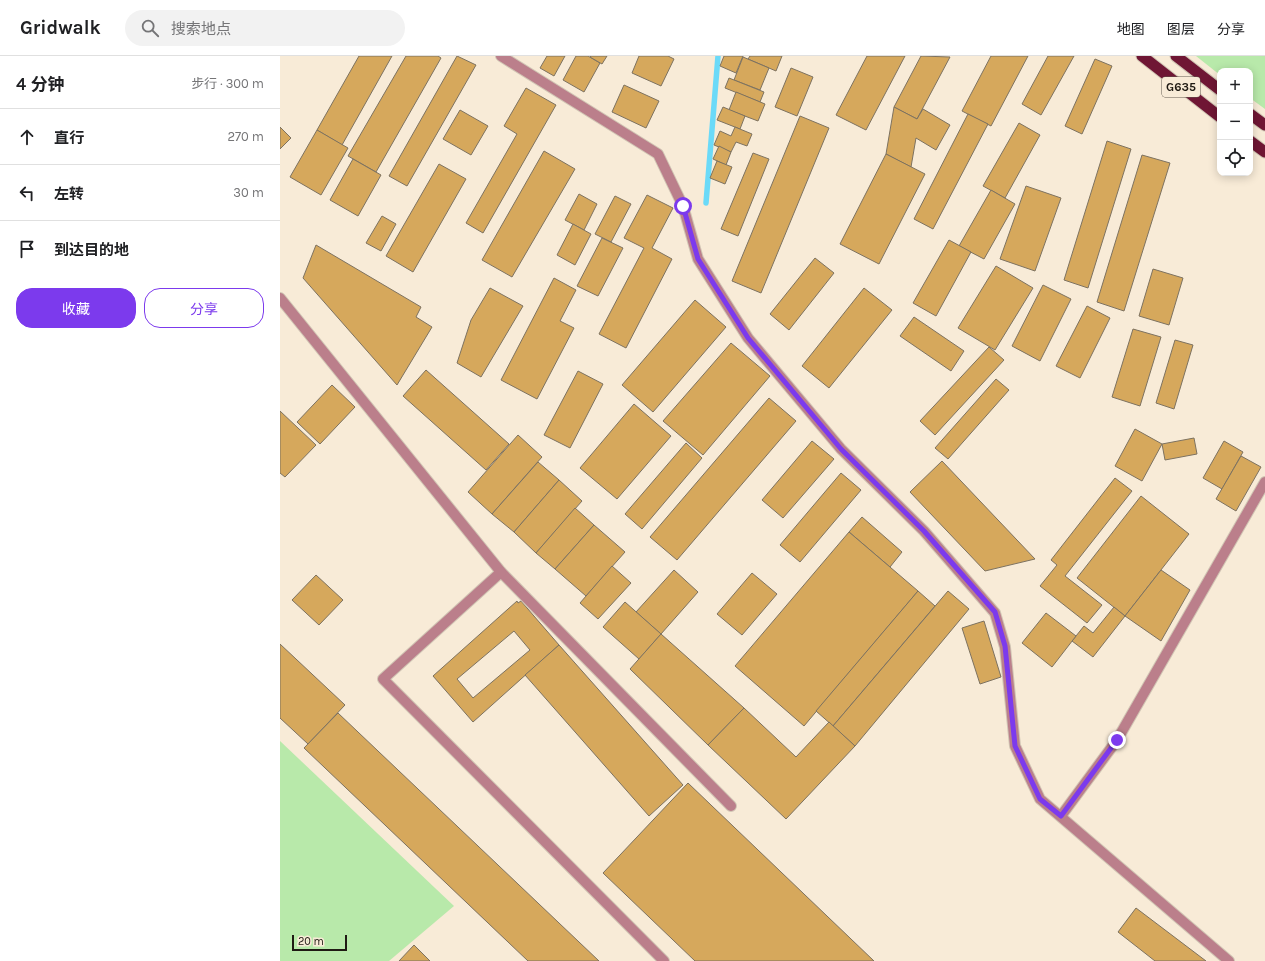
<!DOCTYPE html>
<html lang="zh">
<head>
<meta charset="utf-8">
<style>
  body { margin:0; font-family:Karla,"Noto Sans SC",sans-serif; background:#f2f2f2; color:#202124 }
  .controls { position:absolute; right:12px; top:12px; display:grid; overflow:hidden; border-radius:8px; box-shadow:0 2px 10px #0003 }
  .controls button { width:36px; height:36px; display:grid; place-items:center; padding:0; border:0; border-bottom:1px solid #e0e0e0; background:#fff; color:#202124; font:20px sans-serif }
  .scale { position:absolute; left:12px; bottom:10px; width:55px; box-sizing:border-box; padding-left:4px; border:2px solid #1f1a13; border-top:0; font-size:11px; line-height:14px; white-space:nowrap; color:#1f1a13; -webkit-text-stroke:3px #f8ebd7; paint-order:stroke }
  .stop { position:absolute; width:12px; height:12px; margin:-9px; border:3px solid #7c3aed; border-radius:50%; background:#fff }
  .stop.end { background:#7c3aed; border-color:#fff; box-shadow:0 1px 4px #0008 }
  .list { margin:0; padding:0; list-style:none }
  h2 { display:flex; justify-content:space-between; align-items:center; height:52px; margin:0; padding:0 16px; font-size:17px }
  h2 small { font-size:13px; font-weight:400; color:#757577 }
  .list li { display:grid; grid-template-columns:26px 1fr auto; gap:12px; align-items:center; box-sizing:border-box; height:56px; padding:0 16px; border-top:1px solid #e0e0e0 }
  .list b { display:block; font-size:15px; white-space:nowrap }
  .list em { font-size:13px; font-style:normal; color:#757577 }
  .actions { display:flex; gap:8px; padding:12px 16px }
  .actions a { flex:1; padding:9px 0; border:1px solid #7c3aed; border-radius:16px; text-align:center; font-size:14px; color:#7c3aed }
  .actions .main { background:#7c3aed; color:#fff }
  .icon { flex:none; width:22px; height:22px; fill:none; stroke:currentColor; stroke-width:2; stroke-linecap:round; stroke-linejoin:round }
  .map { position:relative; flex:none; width:985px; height:905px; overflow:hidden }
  header { display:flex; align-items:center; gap:24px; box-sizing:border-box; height:56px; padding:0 20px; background:#fff; border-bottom:1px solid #e0e0e0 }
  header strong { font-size:19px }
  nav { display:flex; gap:22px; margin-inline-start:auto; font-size:14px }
  .search { width:280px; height:36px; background:#f2f2f2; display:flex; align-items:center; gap:10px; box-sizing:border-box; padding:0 14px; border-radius:22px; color:#757577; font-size:15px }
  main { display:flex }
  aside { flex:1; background:#fff }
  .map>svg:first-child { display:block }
  .green { fill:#b8e9aa }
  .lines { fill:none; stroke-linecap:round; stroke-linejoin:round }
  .stream { stroke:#6bdaf8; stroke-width:5.5 }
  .building { fill:#d6a85c; stroke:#7d7260; fill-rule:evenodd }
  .minor-casing { stroke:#d1c5b4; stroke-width:12 }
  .trunk-casing { stroke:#d1c5b4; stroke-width:13 }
  .minor { stroke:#bb7f8b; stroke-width:10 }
  .trunk { stroke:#6f1634; stroke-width:11 }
  .route { stroke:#7c3aed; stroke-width:5 }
  .labels { text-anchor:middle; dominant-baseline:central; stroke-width:3.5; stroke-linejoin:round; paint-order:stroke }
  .shield { fill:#f8ebd7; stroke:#60594e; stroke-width:1 }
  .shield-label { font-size:12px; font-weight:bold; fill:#1f1a13 }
</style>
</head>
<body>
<header>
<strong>Gridwalk</strong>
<div class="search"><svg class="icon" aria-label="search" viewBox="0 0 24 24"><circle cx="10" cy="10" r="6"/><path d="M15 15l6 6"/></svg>搜索地点</div>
<nav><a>地图</a><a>图层</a><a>分享</a></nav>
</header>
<main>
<aside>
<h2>4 分钟<small>步行 · 300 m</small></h2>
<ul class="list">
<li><svg class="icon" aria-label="ahead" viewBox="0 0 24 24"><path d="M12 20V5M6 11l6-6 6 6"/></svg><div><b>直行</b></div><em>270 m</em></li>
<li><svg class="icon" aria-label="left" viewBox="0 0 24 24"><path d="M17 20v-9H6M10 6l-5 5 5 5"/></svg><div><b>左转</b></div><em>30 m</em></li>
<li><svg class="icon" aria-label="arrive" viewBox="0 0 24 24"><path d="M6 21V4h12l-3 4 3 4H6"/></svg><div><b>到达目的地</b></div></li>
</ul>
<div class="actions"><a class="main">收藏</a><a>分享</a></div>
</aside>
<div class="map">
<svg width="985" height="905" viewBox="0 0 985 905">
  <rect width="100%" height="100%" fill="#f8ebd7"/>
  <!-- green -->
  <g class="green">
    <path d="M916,0H985V53L970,42V15H940V19Z"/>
    <path d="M0,685L174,850L109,905H0Z"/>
  </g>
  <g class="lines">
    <!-- stream -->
    <path class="stream" d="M426,147L438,0"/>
  </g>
  <!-- building -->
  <g class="building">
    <path d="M79,0H112L62,89L37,74Z"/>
    <path d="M126,0H158L161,2L96,116L68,100Z"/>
    <path d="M177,0L196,9L127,130L109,120Z"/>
    <path d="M267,0H285L274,20L260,12Z"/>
    <path d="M296,0H308L320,7L304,36L283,24Z"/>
    <path d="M311,0H327L322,8L310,1Z"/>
    <path d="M359,0H388L394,3L381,30L352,17Z"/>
    <path d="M444,0H463L456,17L440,10Z"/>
    <path d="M470,0H502L496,15L468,3Z"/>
    <path d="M587,0H625L586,74L556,59Z"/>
    <path d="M641,0L670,1L637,63L614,51Z"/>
    <path d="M711,0H748L711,70L682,55Z"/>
    <path d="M768,0H794L761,59L742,48Z"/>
    <path d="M463,1L489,12L480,34L454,24Z"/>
    <path d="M815,3L832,10L802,78L785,70Z"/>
    <path d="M511,12L533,21L517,60L495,51Z"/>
    <path d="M449,22L484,36L480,46L445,32Z"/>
    <path d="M344,29L379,45L366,72L332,56Z"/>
    <path d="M246,32L276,49L203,177L186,167L237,78L224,70Z"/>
    <path d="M456,36L485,48L478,65L449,54Z"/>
    <path d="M443,51L465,60L460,73L437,64Z"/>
    <path d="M614,51L637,63L643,53L670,69L656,94L636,82L631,111L606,98Z"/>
    <path d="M180,54L208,70L191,99L163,83Z"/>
    <path d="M688,58L708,68L653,173L634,163Z"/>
    <path d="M520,60L549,72L481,237L452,225Z"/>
    <path d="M739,67L760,79L725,142L703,130Z"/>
    <path d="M0,71L11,82L0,93Z"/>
    <path d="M455,71L472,78L467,90L456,86L451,96L434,89L440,75L451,80Z"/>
    <path d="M37,74L68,92L41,139L10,121Z"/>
    <path d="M827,85L851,93L808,232L784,224Z"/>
    <path d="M439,90L451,96L446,109L433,103Z"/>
    <path d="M264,95L295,113L232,221L202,204Z"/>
    <path d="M473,97L489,103L458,180L441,173Z"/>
    <path d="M606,98L645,118L599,208L560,188Z"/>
    <path d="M862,99L890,107L844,255L817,246Z"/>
    <path d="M73,103L101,119L78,160L50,144Z"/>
    <path d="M437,105L452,111L445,128L430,122Z"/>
    <path d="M159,108L186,123L133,216L106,200Z"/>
    <path d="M746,130L781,142L755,215L720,203Z"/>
    <path d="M711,134L735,148L704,203L679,190Z"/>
    <path d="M299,138L317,148L304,174L285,164Z"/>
    <path d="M367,139L393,152L372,192L392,203L346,292L319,278L364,192L344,182Z"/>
    <path d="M335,140L351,148L331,186L315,178Z"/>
    <path d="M102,160L116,168L101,195L86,187Z"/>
    <path d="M293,168L311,178L295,209L277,199Z"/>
    <path d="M322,182L343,192L318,240L297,230Z"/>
    <path d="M669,184L691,196L656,260L633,247Z"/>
    <path d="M36,189L141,251L136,261L152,271L117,329L23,222Z"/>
    <path d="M535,202L554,217L509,274L490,258Z"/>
    <path d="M716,210L753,232L715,294L678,272Z"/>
    <path d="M873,213L903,222L889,269L859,260Z"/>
    <path d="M274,222L296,234L280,265L294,272L257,343L221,324Z"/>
    <path d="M763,229L791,243L760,305L732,290Z"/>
    <path d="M210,232L243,250L201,321L177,307L191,264Z"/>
    <path d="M584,232L612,254L549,332L522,310Z"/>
    <path d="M415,244L446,271L373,356L342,329Z"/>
    <path d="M807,250L830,262L800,322L776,310Z"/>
    <path d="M634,261L684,295L671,315L620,280Z"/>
    <path d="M853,273L881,281L860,350L832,341Z"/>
    <path d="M895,284L913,289L894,353L876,347Z"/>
    <path d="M451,287L490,320L423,399L383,365Z"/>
    <path d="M709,291L724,304L655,379L640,365Z"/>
    <path d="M146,314L229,388L206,414L123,340Z"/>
    <path d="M298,315L323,328L290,392L264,379Z"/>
    <path d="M716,323L729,334L668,403L655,392Z"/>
    <path d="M52,329L75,351L40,388L17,366Z"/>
    <path d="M489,342L516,365L397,504L370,481Z"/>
    <path d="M354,348L391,380L337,443L300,412Z"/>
    <path d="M0,355L36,389L5,421L0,417Z"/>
    <path d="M855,373L882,388L862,425L835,410Z"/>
    <path d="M238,379L262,401L212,458L188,436Z"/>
    <path d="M914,382L917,398L885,404L882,388Z"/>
    <path d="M532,385L554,403L503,462L482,444Z"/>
    <path d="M944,385L963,396L942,433L923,422Z"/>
    <path d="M406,387L422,402L362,473L345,458Z"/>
    <path d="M961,400L981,411L956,455L936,443Z"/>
    <path d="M662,405L755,503L705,515L630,436Z"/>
    <path d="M258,406L279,424L234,476L212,458Z"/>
    <path d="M561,417L581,434L520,506L500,489Z"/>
    <path d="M835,422L852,435L785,520L822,549L807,567L760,530L777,509L771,504Z"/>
    <path d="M279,424L302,445L256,497L234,476Z"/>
    <path d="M861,440L909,478L845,560L797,522Z"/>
    <path d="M295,452L314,469L275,513L256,497Z"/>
    <path d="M582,461L622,496L610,511L569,476Z"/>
    <path d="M314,469L345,496L306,540L275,513Z"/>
    <path d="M569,476L638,535L524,670L455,610Z"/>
    <path d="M332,510L351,527L318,563L300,547Z"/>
    <path d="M394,514L418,536L381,578L356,556Z"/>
    <path d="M881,514L910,534L881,585L845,560Z"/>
    <path d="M472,517L497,538L462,579L437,558Z"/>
    <path d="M36,519L63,544L39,569L12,544Z"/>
    <path d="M638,535L655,550L553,670L536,655Z"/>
    <path d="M668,535L689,553L575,690L553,670Z"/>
    <path d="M237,545L238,547L241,545L279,589L193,666L153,620ZM234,575L250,594L193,642L177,623Z"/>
    <path d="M345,546L381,578L359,603L323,571Z"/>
    <path d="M834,551L845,560L813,601L792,585L804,570L813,577Z"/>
    <path d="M766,557L796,580L772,611L742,587Z"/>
    <path d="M704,565L721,621L700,628L682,572Z"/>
    <path d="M381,578L464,652L428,689L350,613Z"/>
    <path d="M0,588L65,649L28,688L0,662Z"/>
    <path d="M279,589L403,729L369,760L245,619Z"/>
    <path d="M464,652L516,701L549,666L575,690L506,763L428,689Z"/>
    <path d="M58,657L319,905H248L24,692Z"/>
    <path d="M408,727L594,905H415L323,817Z"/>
    <path d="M856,852L926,905H875L838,876Z"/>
    <path d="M134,889L150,905H119Z"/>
  </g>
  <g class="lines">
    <!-- minor casing -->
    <g class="minor-casing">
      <g id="minor">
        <path d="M221,0L378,98L403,150L418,203L468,282L561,393L644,475L715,557L725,591L735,690L760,743L949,905"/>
        <path d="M0,242L221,516L451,750"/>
        <path d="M221,516L103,623L384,905"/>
        <path d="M781,760L837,684L985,426"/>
      </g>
    </g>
    <!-- trunk casing -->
    <g class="trunk-casing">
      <g id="trunk">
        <path d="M862,0L940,61"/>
        <path d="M896,0L940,34"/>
        <path d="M970,58L985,69"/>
        <path d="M970,85L985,96"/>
      </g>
    </g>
    <!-- minor -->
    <use href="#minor" class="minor"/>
    <!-- trunk -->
    <use href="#trunk" class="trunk"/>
  </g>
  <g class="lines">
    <!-- route -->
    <path class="route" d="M403,150L418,203L468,282L561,393L644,475L715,556L725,590L735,690L760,743L781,760L837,684"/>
  </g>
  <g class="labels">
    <!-- shield labels -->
    <rect class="shield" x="882" y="21" width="38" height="20" rx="3"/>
    <g class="shield-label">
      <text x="901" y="31">G635</text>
    </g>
  </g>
</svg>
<div class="controls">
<button>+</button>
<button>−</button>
<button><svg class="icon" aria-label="locate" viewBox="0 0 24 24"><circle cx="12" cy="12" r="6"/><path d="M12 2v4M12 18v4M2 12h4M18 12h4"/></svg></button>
</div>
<div class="scale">20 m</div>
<div class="stop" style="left:403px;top:150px"></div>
<div class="stop end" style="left:837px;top:684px"></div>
</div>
</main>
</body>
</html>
